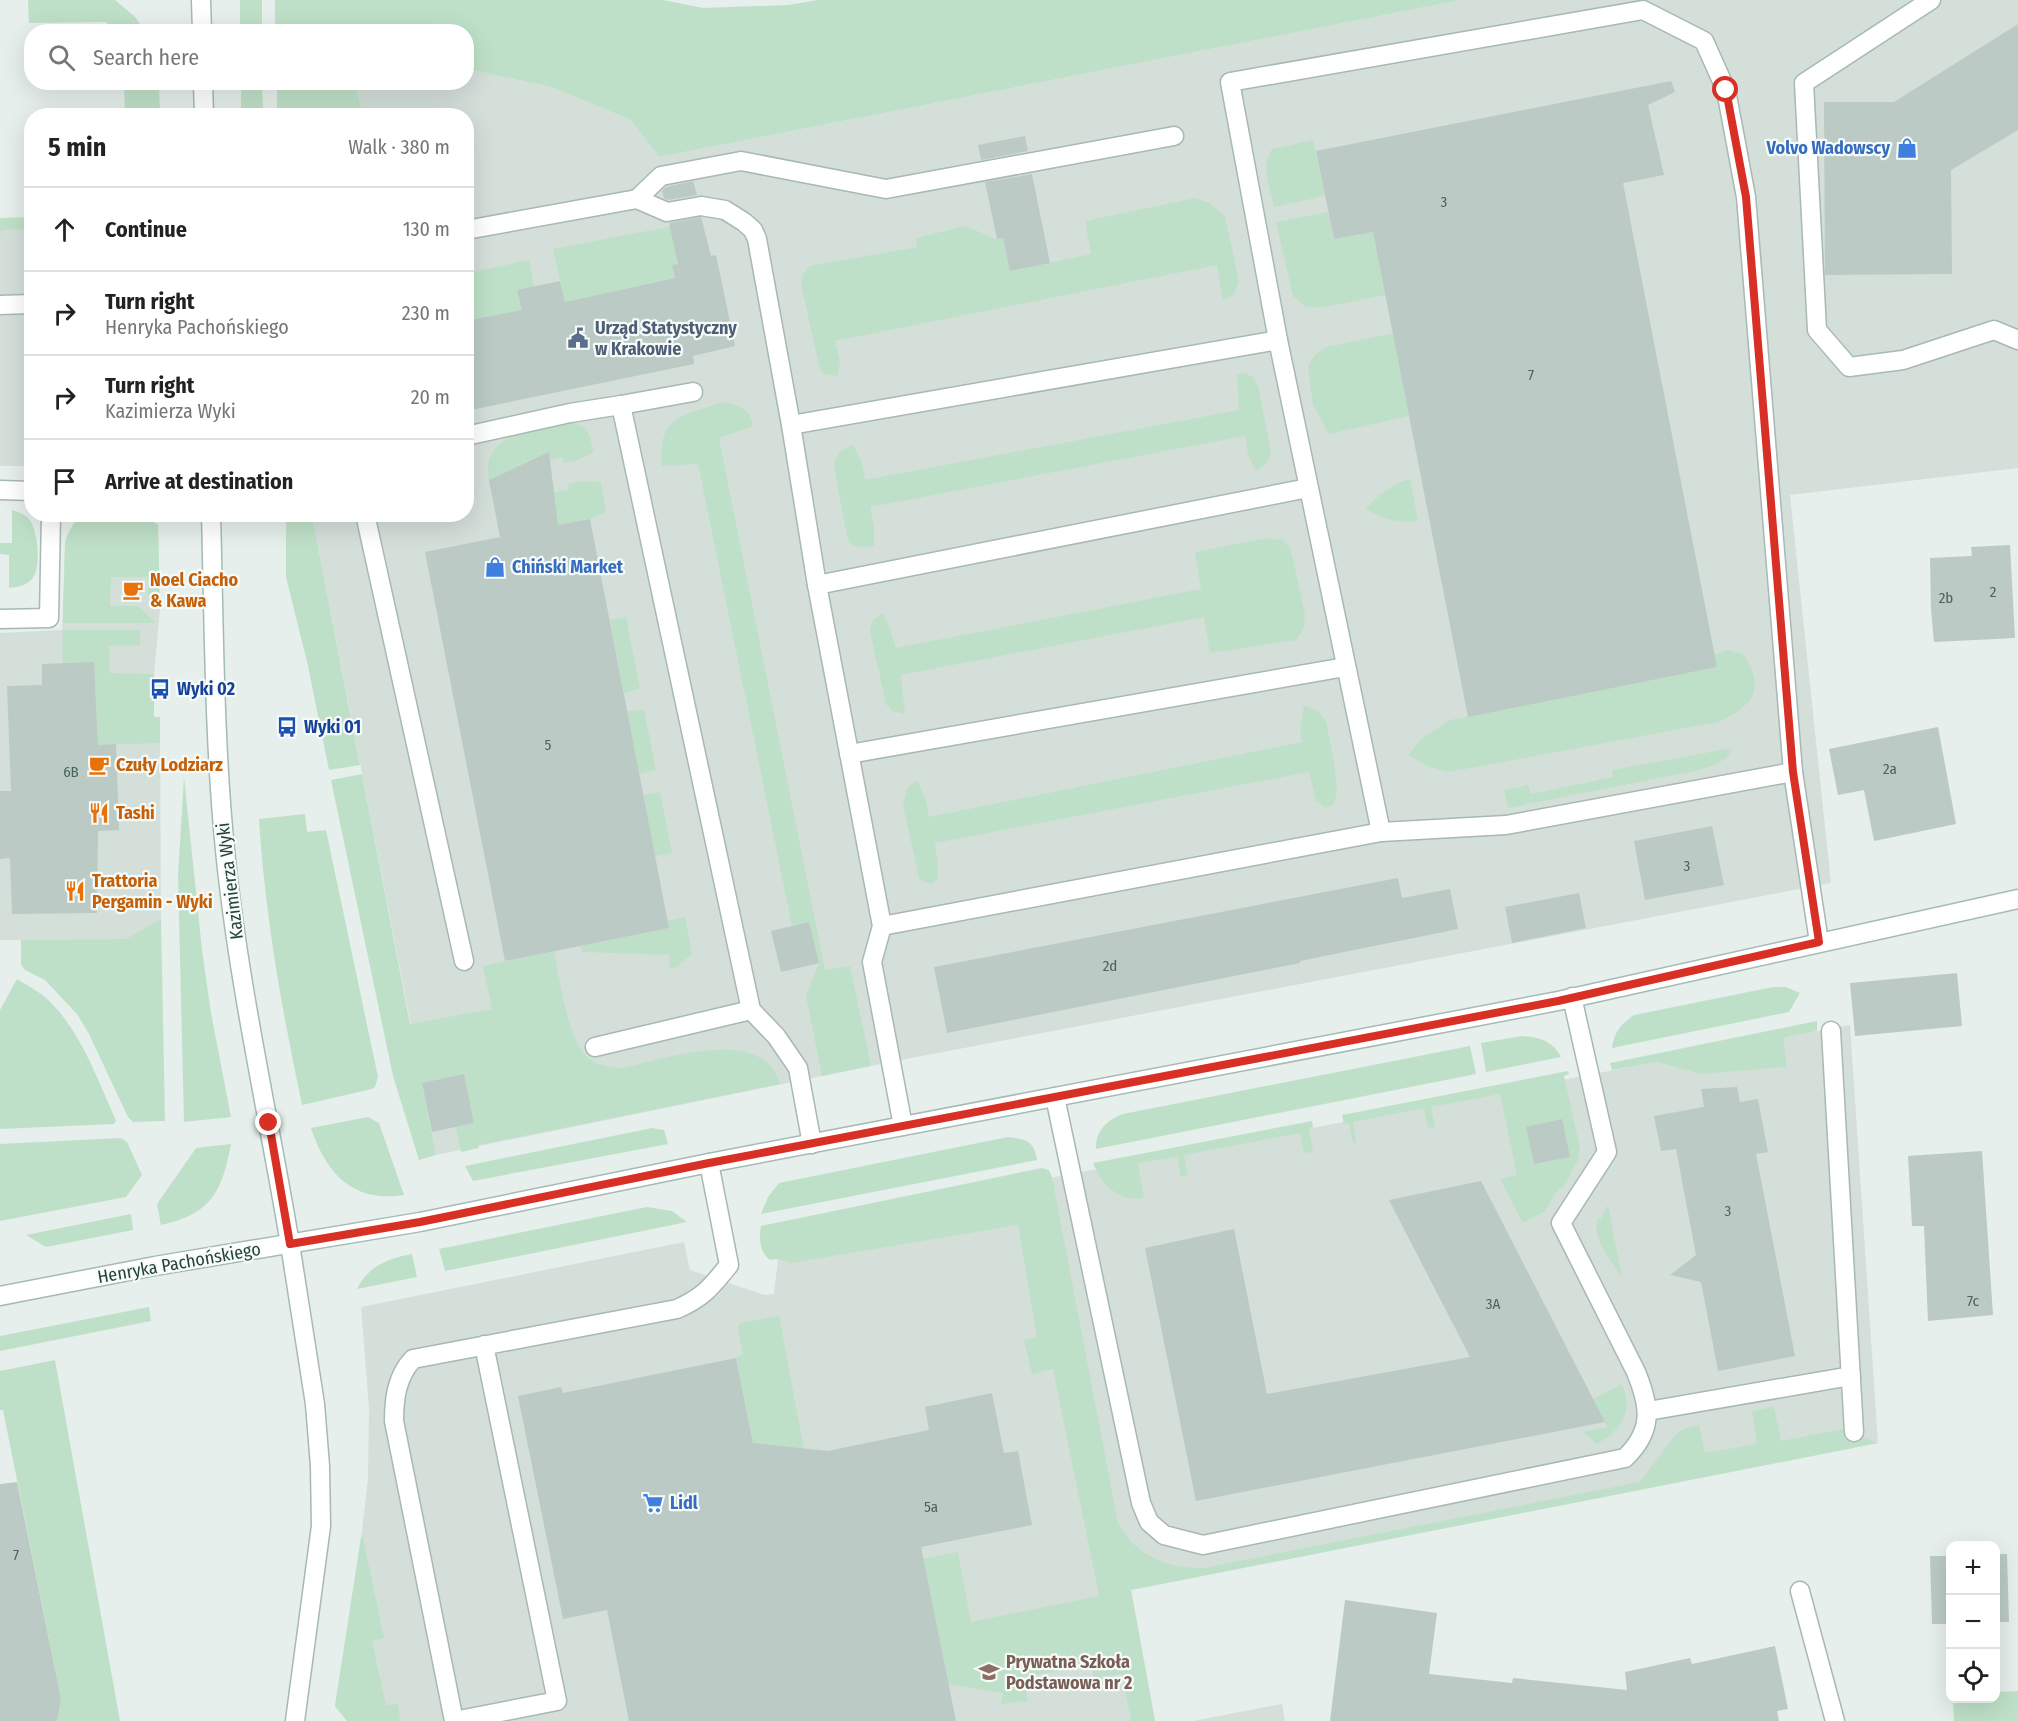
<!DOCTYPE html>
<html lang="en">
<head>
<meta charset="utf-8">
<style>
  body { margin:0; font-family:"Fira Sans Condensed",sans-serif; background:#f6f6f6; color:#222 }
  .controls { position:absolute; right:18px; bottom:18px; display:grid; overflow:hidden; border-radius:12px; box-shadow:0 6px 24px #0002 }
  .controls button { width:54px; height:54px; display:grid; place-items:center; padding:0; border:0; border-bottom:2px solid #e0e0e0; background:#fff; color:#222; font:30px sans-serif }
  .stop { position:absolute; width:18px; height:18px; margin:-14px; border:4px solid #d93025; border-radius:50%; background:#fff }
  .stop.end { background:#d93025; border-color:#fff; box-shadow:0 2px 6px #0008 }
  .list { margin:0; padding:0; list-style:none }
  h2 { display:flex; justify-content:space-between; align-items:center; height:78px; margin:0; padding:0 24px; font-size:26px }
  h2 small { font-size:20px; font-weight:400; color:#767676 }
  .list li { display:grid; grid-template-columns:39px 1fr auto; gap:18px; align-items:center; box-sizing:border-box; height:84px; padding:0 24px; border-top:2px solid #e0e0e0 }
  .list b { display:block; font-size:22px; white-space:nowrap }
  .list p { margin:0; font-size:20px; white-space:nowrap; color:#767676 }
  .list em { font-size:20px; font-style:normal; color:#767676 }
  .icon { flex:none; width:33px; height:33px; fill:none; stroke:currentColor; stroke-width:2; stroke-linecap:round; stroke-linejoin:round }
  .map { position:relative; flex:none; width:2018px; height:1721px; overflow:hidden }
  .search { position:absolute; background:#fff; box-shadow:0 6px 24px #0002; left:24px; top:24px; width:450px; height:66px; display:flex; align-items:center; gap:15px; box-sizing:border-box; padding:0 21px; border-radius:24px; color:#767676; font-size:22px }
  .panel { position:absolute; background:#fff; box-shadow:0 6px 24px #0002; left:24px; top:108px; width:450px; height:414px; border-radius:24px }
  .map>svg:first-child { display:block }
  .built { fill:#d4dfda }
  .green { fill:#bfe0c8 }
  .building { fill:#bbcac4 }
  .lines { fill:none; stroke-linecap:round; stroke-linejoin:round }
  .lane-casing { stroke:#a8b8b2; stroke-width:21 }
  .street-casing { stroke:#a8b8b2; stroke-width:21 }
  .secondary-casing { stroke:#a4bbb3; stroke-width:21 }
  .lane { stroke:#fff; stroke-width:18 }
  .street { stroke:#fff; stroke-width:18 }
  .secondary { stroke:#fff; stroke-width:18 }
  .route { stroke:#d93025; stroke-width:8 }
  .labels { text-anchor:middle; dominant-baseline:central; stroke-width:4.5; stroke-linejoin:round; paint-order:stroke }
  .number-label { font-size:15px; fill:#4a645c }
  .shop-label { font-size:18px; font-weight:bold; fill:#366cbe; stroke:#f7fbf9; text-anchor:start }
  .service-label { font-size:18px; font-weight:bold; fill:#4e5e75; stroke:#f7fbf9; text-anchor:start }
  .food-label { font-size:18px; font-weight:bold; fill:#c56008; stroke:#f7fbf9; text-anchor:start }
  .transit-label { font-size:18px; font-weight:bold; fill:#164399; stroke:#f7fbf9; text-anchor:start }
  .street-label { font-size:18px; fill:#24423a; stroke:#f7fbf9 }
  .education-label { font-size:18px; font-weight:bold; fill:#785e54; stroke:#f7fbf9; text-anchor:start }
</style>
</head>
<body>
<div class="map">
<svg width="2018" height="1721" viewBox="0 0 2018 1721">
  <rect width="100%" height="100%" fill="#e6efeb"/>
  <!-- built -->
  <g class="built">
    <path d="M1461,0H2018V468L1790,495L1831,883L890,1062L436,1155L312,515L466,514V116H290L291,83L466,82L467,69L551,87L631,120L659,157Z"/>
    <path d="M31,219V466H0V220Z"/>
    <path d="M86,515H140L158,525L160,610L154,674V717H160L161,940H0V633L62,630L65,545L67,535L73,525Z"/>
    <path d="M1850,1025L1878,1443L1131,1590L1155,1721H347L335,1706L361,1538L368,1479L369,1408L361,1307L684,1242L690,1270L765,1295L774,1294L778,1259L773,1231Z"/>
    <path d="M1282,1704L1285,1721H1193L1281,1704Z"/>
  </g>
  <!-- green -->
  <g class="green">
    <path d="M28,0H115L135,17L145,31H114L106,22L29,23Z"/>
    <rect x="240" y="0" width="22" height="31"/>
    <path d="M275,0H663L703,8L788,5L818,0H1461L659,157L631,120L551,87L467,69L466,32L275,31Z"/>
    <path d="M124,83H159L160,115H125Z"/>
    <path d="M241,83H262L263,115H241Z"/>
    <path d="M277,83H354L363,115H277Z"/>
    <path d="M1313,140L1325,196L1274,207C1270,187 1260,167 1272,149Z"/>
    <path d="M1195,198L1209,203L1225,216L1239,281L1234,294L1223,301L1217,265L835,341L840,362L838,376L825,374L820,369L801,285L803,274L810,266L917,247L916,238L965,226L997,239L1003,238L1011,271L1091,254L1085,221Z"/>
    <path d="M1328,212L1334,239L1373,232L1385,295L1320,308L1305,306L1293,296L1276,222Z"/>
    <path d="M31,217V229L2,230L0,234V218Z"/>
    <path d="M694,222L700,248L676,253L678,264L673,265L675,278L565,302L553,249Z"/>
    <path d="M529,260L534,287L517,290L522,310L467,321V273Z"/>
    <path d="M1393,333L1409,416L1329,434L1313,405L1308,366L1315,355L1327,347Z"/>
    <path d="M1244,373L1253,377L1258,386L1271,452C1268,462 1265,467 1256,471L1248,455L1245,436L870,507L874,527V546L861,547L852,545L847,537L834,467C836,453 840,450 853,445L862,463L865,480L1239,410L1237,374Z"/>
    <path d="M723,402C737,405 752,409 753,426L719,438L825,970L850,966L871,1066L822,1076L806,996L819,963L809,922L792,926L698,464L662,466C657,415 683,416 723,402Z"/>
    <path d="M570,422C590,426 589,434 594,452L576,461L564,463L562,457L517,467L489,480C480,431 536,430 570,422Z"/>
    <path d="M1410,479L1418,521C1395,522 1386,521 1366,509C1380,493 1391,485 1410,479Z"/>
    <path d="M580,481L601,482L606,512L590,519L502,536L524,498L569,490L568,484Z"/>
    <path d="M12,510C18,512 25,514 29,519C38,530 42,569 32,579C26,586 17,587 9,588V555L0,554V543H12Z"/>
    <path d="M140,514L158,525L160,610L148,596V577H111L110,606H138L156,623H63L65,545C67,534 74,518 87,514C99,511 126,514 140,514Z"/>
    <path d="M286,515H312L360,765L329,770L308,666L286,577Z"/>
    <path d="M1267,538L1283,540L1291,550L1305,614L1304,628L1296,640L1210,653L1204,617L901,675L905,714L892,711L886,704L870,632L872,621L883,613L890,629L896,648L1201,589L1195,552Z"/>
    <path d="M626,617L640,689L624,693L610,620Z"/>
    <path d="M63,630H140V645L109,646L110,673L154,674V717H160V743L98,745L95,684L85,665L77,663H62Z"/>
    <path d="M1728,650L1743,654C1767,689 1753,706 1718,722L1449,772L1427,766L1408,755L1421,739L1450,720L1717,667L1715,654Z"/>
    <path d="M1304,706C1313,707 1322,713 1326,722C1329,733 1337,777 1337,788C1337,795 1335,800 1332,806L1324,807L1316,801L1309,772L935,843L938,865L937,879L932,884L925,882L919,878L903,805L907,788L917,780L926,801L929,817L1302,742L1300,729Z"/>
    <path d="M644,710L656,770L639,774L627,711Z"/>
    <path d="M1732,748C1728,762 1712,765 1700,770L1508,808L1504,790L1528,785L1531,794L1613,777L1612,770Z"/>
    <path d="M362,774L410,1024L492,1009L483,966L554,951C560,979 567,1038 587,1057C597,1066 610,1067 623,1068C663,1059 764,1024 780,1084L478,1145L479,1148L461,1152L456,1127L474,1123L464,1074L422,1083L436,1155L419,1160L393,1076L331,780Z"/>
    <path d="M184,777L202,950L211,1013L231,1117L184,1122L178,875Z"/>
    <path d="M660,792L672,853L655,856L643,795Z"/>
    <path d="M305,814L307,832L326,830L378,1077L375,1087L372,1089L302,1105C282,1010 265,916 259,819Z"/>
    <path d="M685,917L692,954L675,968H669V955L582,952L581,946L669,928L668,921Z"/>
    <path d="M161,919L165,1121L133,1122L128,1117L89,1034L77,1014L45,980L25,970L21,964V940L126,939Z"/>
    <path d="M17,979C30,987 44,994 54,1006C83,1037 98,1081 116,1120L114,1124L0,1129V1010Z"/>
    <path d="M1773,987H1786L1800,993L1789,1012L1612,1048C1614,1032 1621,1024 1634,1015Z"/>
    <path d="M1817,1021V1031L1783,1038L1787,1067L1701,1074L1658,1062L1612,1070L1610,1063Z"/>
    <path d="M1522,1036C1539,1037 1553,1041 1561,1057L1486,1072L1481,1043Z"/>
    <path d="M1470,1046L1476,1074L1096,1149C1095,1131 1107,1120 1123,1114Z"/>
    <path d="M1568,1071L1569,1074L1564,1076L1580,1148L1578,1160L1562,1189L1559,1188L1545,1211L1523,1223L1500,1179L1517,1175L1500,1094L1431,1107L1435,1127L1428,1128L1424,1108L1353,1122L1356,1143H1353L1349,1123L1344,1124L1342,1115Z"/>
    <path d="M368,1117L379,1123L404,1195C352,1203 326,1173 311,1128Z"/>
    <path d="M1312,1121L1313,1127L1309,1129L1313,1152L1304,1153L1300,1133L1184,1155L1188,1176L1181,1177L1177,1157L1138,1163L1144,1198C1119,1202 1102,1186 1093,1163Z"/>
    <path d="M652,1128L664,1130L668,1144L473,1181L465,1166Z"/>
    <path d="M1008,1137C1026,1139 1034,1141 1037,1160L761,1214L768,1197L779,1183Z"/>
    <path d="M121,1138L127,1142L142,1175L126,1197L0,1221V1144Z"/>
    <path d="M231,1144C222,1192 211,1214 161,1225L157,1204L196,1148Z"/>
    <path d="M1042,1168L1049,1170L1052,1177L1118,1523C1122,1528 1125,1534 1129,1539C1148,1561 1175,1568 1203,1568L1640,1482L1676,1434L1686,1428L1699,1425L1705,1453L1757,1444L1752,1411L1774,1407L1781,1441L1842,1429L1878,1443L1131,1590L1155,1721H1131L1122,1674L1094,1678L1091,1665L1023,1677L1028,1701L1001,1704L1003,1693L948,1684L810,1721L736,1357L743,1354L738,1329L740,1323L779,1316L828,1577L958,1552L971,1622L1099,1596L1053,1369L1032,1374L1024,1340L1037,1337L1018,1225L791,1263L778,1259L770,1260C759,1251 759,1239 761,1226Z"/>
    <path d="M1608,1205L1622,1278C1612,1261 1592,1240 1597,1219L1601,1218Z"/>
    <path d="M647,1207L672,1211L687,1222L445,1271L439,1249Z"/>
    <path d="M131,1214L133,1230L46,1247L26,1235Z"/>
    <path d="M412,1254L417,1277L357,1289C368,1266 389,1258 412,1254Z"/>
    <path d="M149,1307L151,1321L0,1351V1336Z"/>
    <path d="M55,1360L120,1721H57L61,1699L3,1410H0V1371Z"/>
    <path d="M1622,1384C1634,1413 1621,1430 1597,1444L1583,1432L1607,1427L1593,1399Z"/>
    <path d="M361,1538H363L384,1638L372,1641L386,1705L398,1704L400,1716L399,1721H347L335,1706Z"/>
    <path d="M2018,1691V1721H1954L1953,1699L1996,1698V1692Z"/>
  </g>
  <!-- building -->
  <g class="building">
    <path d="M2018,24V130L1951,170L1952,274L1825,275L1824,102H1894Z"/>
    <path d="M1671,81L1675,92L1648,105L1664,175L1623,183L1717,667L1468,717L1373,232L1334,239L1316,151Z"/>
    <path d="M1025,136L1028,151L981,160L978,145Z"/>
    <path d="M1032,174L1050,263L1010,271L1003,238L997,239L985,182Z"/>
    <path d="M693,181L697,195L668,200L664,198L662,191L666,187Z"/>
    <path d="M701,217L711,256L716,255L735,346L693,356L694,364L466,411V321L522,310L517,290L560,281L565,302L675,278L672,265L678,264L669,223Z"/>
    <path d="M549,452L558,525L590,519L669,928L505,961L425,552L500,537L489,480Z"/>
    <path d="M2010,545L2015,638L1934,642L1931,609L1930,558L1972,556L1971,547Z"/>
    <path d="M94,662L98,745L116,744L119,830L98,831L97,913L12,914L10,858L0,859V791H11L7,686L42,685V664Z"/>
    <path d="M1938,727L1956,824L1874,841L1864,790L1838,795L1829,749Z"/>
    <path d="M1712,826L1724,885L1645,900L1634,841Z"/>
    <path d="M1398,878L1402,898L1450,889L1458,929L1300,961V963L947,1033L934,967Z"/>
    <path d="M1579,893L1586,928L1512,943L1505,907Z"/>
    <path d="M809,922L819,963L781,972L771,931Z"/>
    <path d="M1957,973L1962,1026L1855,1036L1850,983Z"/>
    <path d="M464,1074L474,1123L432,1132L422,1083Z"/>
    <path d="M1737,1087L1740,1102L1758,1099L1768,1152L1756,1154L1795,1356L1718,1371L1701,1282L1670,1275L1696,1255L1676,1149L1661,1151L1654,1116L1704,1107L1701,1089Z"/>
    <path d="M1562,1119L1570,1157L1534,1164L1526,1127Z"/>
    <path d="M1982,1151L1993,1315L1928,1321L1924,1226H1912L1908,1156Z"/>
    <path d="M1481,1181L1605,1422L1196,1501L1145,1248L1234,1229L1267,1394L1470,1357L1389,1200Z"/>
    <path d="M736,1358L753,1443L828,1451L929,1430L925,1407L992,1393L1004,1453L1018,1451L1032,1525L921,1547L956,1721H629L607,1610L563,1619L518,1396L561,1387L563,1393Z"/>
    <path d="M17,1482L61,1699L57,1721H0V1484Z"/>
    <path d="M1995,1554H2007L2009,1622H1995Z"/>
    <path d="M1930,1556H1950V1624H1932Z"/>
    <path d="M1345,1600L1437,1613L1429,1674L1512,1683L1513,1678L1627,1690L1625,1672L1690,1658L1692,1664L1775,1646L1788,1709L1777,1711L1779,1721H1330Z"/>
  </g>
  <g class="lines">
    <!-- lane casing -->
    <g class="lane-casing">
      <g id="lane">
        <path d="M1931,0L1804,83L1817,330L1849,367L1903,360L1994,330L2018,340"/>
        <path d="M637,199L661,176L741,161L886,189L1174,136"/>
        <path d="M466,230L637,199L667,212L701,206L725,210L744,222L753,230L757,239L791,425L817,585L882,926L872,962L903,1126"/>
        <path d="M0,305L32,304"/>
        <path d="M1278,340L1381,832"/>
        <path d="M621,405L693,392"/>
        <path d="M791,425L1278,340L1230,82L1643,10L1704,41L1726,90L1746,197L1793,772L1819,942"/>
        <path d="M466,436L570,413L621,405L751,1010L776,1036L798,1068L812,1144"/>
        <path d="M0,490L32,491"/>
        <path d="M365,514L464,961"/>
        <path d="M817,585L1308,488"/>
        <path d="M0,619L49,618L51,514"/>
        <path d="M849,754L1345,667"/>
        <path d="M882,926L1381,832L1506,825L1793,772"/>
        <path d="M1831,1031L1854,1432"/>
        <path d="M595,1047L751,1010"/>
        <path d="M1055,1097L1141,1503L1149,1522L1164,1535L1203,1545L1625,1458C1654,1430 1650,1406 1636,1372L1561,1223L1607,1152L1572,997"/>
        <path d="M484,1345L557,1701L454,1721L394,1421C394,1398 397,1376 413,1359L677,1309C704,1297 711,1287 729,1265L709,1163"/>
        <path d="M1648,1411L1851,1376"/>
        <path d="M1800,1591L1835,1721"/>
      </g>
    </g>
    <!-- street casing -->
    <g class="street-casing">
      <path id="street" d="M290,1244L315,1404L320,1466L321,1526L295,1721"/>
    </g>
    <!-- secondary casing -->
    <g class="secondary-casing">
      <g id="secondary">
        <path d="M201,0L202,32"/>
        <path d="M203,82L204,116"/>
        <path d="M211,514C214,626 214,738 225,850C238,982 268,1113 290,1244"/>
        <path d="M0,1296L155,1266L420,1222L709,1163L1558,1001L2018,899"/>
      </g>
    </g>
    <!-- lane -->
    <use href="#lane" class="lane"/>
    <!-- street -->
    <use href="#street" class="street"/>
    <!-- secondary -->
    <use href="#secondary" class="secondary"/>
  </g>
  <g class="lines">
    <!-- route -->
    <path class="route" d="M269,1123L290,1244L420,1222L709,1163L1558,1001L1819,942L1793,772L1746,197L1726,90"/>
  </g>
  <!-- icons -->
  <defs>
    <g id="shop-bare" transform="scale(1.62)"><path d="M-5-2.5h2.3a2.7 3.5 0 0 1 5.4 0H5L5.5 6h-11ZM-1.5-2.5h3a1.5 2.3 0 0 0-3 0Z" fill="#3f7fe0" stroke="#f7fbf9" stroke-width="2.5" paint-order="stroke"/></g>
    <g id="civic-bare" transform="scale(1.62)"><path d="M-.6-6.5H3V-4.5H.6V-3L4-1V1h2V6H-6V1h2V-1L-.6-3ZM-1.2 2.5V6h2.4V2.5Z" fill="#5c6f8a" stroke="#f7fbf9" stroke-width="2.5" paint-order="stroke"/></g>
    <g id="cafe-bare" transform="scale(1.62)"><path d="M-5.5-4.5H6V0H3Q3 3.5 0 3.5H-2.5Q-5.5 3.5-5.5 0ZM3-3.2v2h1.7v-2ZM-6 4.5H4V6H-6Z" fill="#e8710a" stroke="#f7fbf9" stroke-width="2.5" paint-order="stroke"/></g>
    <g id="bus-bare" transform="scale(1.62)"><path d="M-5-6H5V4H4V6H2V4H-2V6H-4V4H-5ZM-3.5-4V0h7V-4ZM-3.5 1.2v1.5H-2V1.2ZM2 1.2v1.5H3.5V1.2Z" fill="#1a4fb4" stroke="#f7fbf9" stroke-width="2.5" paint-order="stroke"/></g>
    <g id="restaurant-bare" transform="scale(1.62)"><path d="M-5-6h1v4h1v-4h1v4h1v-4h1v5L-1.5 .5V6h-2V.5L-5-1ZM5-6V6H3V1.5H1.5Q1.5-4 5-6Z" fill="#e8710a" stroke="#f7fbf9" stroke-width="2.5" paint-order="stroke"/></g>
    <g id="supermarket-bare" transform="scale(1.62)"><path d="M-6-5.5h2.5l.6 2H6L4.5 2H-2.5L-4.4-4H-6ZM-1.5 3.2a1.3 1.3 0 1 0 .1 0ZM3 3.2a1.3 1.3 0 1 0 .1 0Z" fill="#3f7fe0" stroke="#f7fbf9" stroke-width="2.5" paint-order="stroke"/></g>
    <g id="school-bare" transform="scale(1.62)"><path d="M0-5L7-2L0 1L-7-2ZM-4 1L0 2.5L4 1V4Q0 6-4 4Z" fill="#8d6e63" stroke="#f7fbf9" stroke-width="2.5" paint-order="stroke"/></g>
  </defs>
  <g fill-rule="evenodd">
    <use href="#shop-bare" x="1907" y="148"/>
    <use href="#civic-bare" x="578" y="338"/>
    <use href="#shop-bare" x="495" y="567"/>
    <use href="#cafe-bare" x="133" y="590"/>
    <use href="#bus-bare" x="160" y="689"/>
    <use href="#bus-bare" x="287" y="727"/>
    <use href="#cafe-bare" x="99" y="765"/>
    <use href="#restaurant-bare" x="99" y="813"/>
    <use href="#restaurant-bare" x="75" y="891"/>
    <use href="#supermarket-bare" x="653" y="1503"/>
    <use href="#school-bare" x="989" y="1672"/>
  </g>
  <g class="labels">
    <!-- number labels -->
    <g class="number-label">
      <text x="1444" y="202">3</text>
      <text x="1531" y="375">7</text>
      <text x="1993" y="592">2</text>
      <text x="1946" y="598">2b</text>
      <text x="548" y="745">5</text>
      <text x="1890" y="769">2a</text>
      <text x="71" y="772">6B</text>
      <text x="1687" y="866">3</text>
      <text x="1110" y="966">2d</text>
      <text x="1728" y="1211">3</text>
      <text x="1973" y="1301">7c</text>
      <text x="1493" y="1304">3A</text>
      <text x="931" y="1507">5a</text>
      <text x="16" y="1555">7</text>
    </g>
    <!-- shop labels -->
    <g class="shop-label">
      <text x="1890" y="148" text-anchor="end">Volvo Wadowscy</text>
      <text x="512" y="567">Chiński Market</text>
      <text x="670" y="1503">Lidl</text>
    </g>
    <!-- service labels -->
    <g class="service-label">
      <text x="595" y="328">Urząd Statystyczny<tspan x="595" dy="21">w Krakowie</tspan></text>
    </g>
    <!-- food labels -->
    <g class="food-label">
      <text x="150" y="580">Noel Ciacho<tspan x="150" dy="21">&amp; Kawa</tspan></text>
      <text x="116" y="765">Czuły Lodziarz</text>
      <text x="116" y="813">Tashi</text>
      <text x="92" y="881">Trattoria<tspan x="92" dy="21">Pergamin - Wyki</tspan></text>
    </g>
    <!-- transit labels -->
    <g class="transit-label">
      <text x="177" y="689">Wyki 02</text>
      <text x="304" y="727">Wyki 01</text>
    </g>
    <!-- street labels -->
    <g class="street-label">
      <text transform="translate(230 881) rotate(-97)">Kazimierza Wyki</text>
      <text transform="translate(179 1263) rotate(-10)">Henryka Pachońskiego</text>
    </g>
    <!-- education labels -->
    <g class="education-label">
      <text x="1006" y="1662">Prywatna Szkoła<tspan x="1006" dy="21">Podstawowa nr 2</tspan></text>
    </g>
  </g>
</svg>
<div class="controls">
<button>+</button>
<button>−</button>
<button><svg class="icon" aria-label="locate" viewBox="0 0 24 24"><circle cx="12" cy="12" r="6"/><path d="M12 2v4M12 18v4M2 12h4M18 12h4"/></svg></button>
</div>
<div class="stop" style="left:1726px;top:90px"></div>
<div class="stop end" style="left:269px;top:1123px"></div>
<div class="search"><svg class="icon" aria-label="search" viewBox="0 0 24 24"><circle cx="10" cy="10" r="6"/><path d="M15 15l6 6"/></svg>Search here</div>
<section class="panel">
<h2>5 min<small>Walk · 380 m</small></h2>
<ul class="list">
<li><svg class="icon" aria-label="ahead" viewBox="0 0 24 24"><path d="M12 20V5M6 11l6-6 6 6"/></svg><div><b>Continue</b></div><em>130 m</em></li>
<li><svg class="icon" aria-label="right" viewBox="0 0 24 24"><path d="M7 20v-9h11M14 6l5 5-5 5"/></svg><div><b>Turn right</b><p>Henryka Pachońskiego</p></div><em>230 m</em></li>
<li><svg class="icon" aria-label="right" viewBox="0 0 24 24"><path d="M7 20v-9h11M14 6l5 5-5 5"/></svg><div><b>Turn right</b><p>Kazimierza Wyki</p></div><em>20 m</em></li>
<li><svg class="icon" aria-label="arrive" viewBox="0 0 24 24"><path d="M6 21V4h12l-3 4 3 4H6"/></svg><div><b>Arrive at destination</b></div></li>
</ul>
</section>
</div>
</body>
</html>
